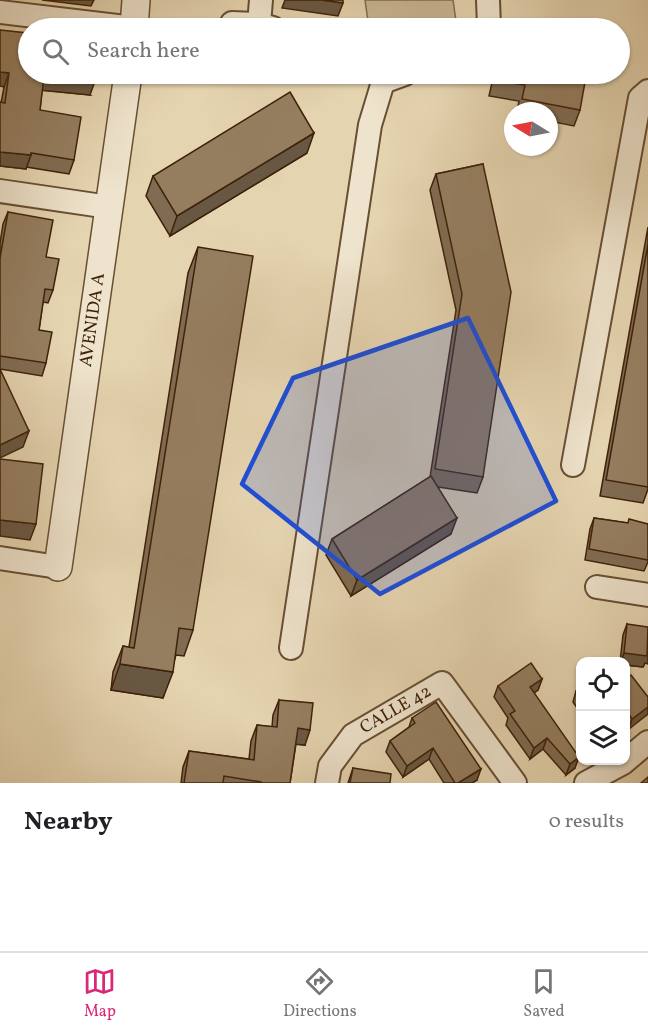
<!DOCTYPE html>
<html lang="en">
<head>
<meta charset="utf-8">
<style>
  body { margin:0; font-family:Vollkorn,serif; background:#f6f6f6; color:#202124 }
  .controls { position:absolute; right:18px; bottom:18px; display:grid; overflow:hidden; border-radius:12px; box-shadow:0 2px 4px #0004 }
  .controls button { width:54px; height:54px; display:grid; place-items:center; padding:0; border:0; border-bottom:2px solid #e0e0e0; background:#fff; color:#202124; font:30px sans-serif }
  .compass { position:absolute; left:504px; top:102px; width:54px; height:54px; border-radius:50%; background:#fff; box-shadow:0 2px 4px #0004; rotate:280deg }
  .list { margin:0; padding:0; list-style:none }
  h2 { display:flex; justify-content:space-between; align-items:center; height:78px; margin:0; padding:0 24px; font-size:26px }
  h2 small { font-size:20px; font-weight:400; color:#757577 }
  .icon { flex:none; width:33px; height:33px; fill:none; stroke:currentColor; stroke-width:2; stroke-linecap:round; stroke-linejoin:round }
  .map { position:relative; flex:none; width:648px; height:783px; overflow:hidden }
  .search { position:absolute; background:#fff; box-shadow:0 2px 4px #0004; left:18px; right:18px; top:18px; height:66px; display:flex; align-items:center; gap:15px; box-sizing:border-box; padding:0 21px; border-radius:33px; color:#757577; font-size:22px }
  .sheet { height:168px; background:#fff }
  nav { display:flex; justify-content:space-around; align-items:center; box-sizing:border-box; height:84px; border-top:2px solid #e0e0e0; background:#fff; font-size:16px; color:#757577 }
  nav a { display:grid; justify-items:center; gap:3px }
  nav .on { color:#db2777 }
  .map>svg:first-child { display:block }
  .green { fill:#c9b694; stroke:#846c4e; stroke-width:1.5 }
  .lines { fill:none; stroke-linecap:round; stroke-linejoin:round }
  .minor-casing { stroke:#684e33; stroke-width:26 }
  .tertiary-casing { stroke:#684e33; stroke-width:30 }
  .minor { stroke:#eee3cc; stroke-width:22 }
  .tertiary { stroke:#eee3cc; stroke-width:27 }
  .wall { fill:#806c53; stroke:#3f2109; stroke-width:1.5 }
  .shaded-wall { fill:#685843; stroke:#3f2109; stroke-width:1.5 }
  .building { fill:#957e60; stroke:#3f2109; stroke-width:1.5 }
  .marked { fill:#1d4ed8; fill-opacity:0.2; stroke:#1d4ed8; stroke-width:4.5; stroke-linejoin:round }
  .labels { text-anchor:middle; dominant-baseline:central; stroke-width:5; stroke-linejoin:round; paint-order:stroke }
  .street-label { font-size:18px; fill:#3f2109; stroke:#eee3cc }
</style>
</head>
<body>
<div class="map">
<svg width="648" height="783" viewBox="0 0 648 783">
  <rect width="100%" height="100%" fill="#e5d4b0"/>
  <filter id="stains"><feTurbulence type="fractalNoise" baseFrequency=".00333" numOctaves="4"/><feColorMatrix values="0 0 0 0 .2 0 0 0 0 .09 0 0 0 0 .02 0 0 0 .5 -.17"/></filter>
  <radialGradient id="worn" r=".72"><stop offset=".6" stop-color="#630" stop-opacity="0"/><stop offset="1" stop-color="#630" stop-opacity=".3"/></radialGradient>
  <!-- green -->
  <path class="green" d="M365,0H453L457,28H369Z"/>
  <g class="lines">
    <!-- minor casing -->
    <g class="minor-casing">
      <g id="minor">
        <path d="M0,12L134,28"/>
        <path d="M232,23L259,24L273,28"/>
        <path d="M259,24L261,0"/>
        <path d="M486,28L489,26L488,0"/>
        <path d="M0,191L109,207"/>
        <path d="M573,465L640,98L648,91"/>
        <path d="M0,558L58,567"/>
        <path d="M597,587L648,595"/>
        <path d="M291,648L370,125L383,82L405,74"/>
        <path d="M327,783L330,766L353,735L442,683L515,783"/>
        <path d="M586,783L623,763L648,742"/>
      </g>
    </g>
    <!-- tertiary casing -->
    <g class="tertiary-casing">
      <g id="tertiary">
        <path d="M134,28L136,0"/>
        <path d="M58,567L128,74"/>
      </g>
    </g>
    <!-- minor -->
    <use href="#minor" class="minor"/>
    <!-- tertiary -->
    <use href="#tertiary" class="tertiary"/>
  </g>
  <!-- wall -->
  <g class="wall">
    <path d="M0,30L90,95L42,90L40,110L74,160L69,174L26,167V169L0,166V102L1,103L4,87Z"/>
    <path d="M494,74H541L580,110L574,126L549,121V111H517L519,101L489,96Z"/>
    <path d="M307,153L170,236L146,196L153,176Z"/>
    <path d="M483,164V477L477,493L438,487L451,534L351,596L326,555L332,539L430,477L456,310L430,190L436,174Z"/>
    <path d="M8,212L46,257L53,290L48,303L43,302L39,330L46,363L42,376L0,369V243L3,224Z"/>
    <path d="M648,227V489L643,503L600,496Z"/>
    <path d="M198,247L193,630L184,656L176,655L163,698L111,690L113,672L123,646L129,647L188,273Z"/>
    <path d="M594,518L628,523L648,524V562L644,571L585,560L590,529Z"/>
    <path d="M627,624L645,663L643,667L626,665V662H620L623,635Z"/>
    <path d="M542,679L538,690L534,693L575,768L566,775L543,749L530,759L506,725L508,718L494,697L498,686Z"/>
    <path d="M626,679L648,697L629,729L626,725Z"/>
    <path d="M580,688V712L573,702L576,691Z"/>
    <path d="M279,700L305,745L296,744L290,783H181L183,767L189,751L249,759L251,741L257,725L272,727L273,715Z"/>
    <path d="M412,718L477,780L472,783H444L429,759L403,777L386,752L390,741L409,727Z"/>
    <path d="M353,768L390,783H348Z"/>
  </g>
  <!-- shaded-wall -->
  <g class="shaded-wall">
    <path d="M42,0H94L91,6Z"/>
    <path d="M285,0H322L343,3L338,16L282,8Z"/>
    <path d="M0,72L9,73L4,87L0,86Z"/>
    <path d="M44,76L95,81L90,95L39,90Z"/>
    <path d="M314,133L307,153L170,236L177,216Z"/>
    <path d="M0,152L31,155L26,169L0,166Z"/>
    <path d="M29,431L23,447L0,458V445Z"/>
    <path d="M457,518L451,534L351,596L357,580Z"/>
    <path d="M0,520L36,524L30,540L0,536Z"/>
    <path d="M648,652V664L645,663L643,667L626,665V662H621L624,653Z"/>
    <path d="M120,664L173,672L163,698L111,690Z"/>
    <path d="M542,679L538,690L526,698L530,687Z"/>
    <path d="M648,707V714L629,729L632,719Z"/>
    <path d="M298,728L310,730L305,745L292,744Z"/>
    <path d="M547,738L543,749L530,759L534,748Z"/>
    <path d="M433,748L429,759L403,777L407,766Z"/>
    <path d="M579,757L575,768L566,775L570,764Z"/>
    <path d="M481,769L477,780L472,783H458Z"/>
  </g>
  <!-- building -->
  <g class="building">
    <path d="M322,0H343V3Z"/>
    <path d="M0,30L28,33V74H96L95,81L44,76L40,110L81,117L74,160L31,153V155L0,152V102L5,103L9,73L0,72Z"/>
    <path d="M496,74H541L585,82L580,110L522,99L525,85L495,80Z"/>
    <path d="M290,92L314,133L177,216L153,176Z"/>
    <path d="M483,164L511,292L483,477L435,469L462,294L436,174Z"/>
    <path d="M8,212L53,220L46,257L59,259L53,290L45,289L39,330L52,332L46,363L0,356V258Z"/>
    <path d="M648,244V487L606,480Z"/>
    <path d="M198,247L253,256L193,630L179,628L173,672L120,664L123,646L134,648Z"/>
    <path d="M0,369L29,431L0,445Z"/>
    <path d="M0,459L43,464L36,524L0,520Z"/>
    <path d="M431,476L457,518L357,580L332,539Z"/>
    <path d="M594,518L628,523L629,519L648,524V560L589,549Z"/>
    <path d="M627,624L648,627L647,656L624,653Z"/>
    <path d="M531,663L542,679L530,687L579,757L570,764L547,738L534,748L510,714L515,711L498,686Z"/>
    <path d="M631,675L648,697V707L632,719L626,710V679Z"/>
    <path d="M580,688V696L576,691Z"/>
    <path d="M279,700L313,703L310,730L298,728L290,783H261V782L224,776L223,783H184L189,751L254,760L257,725L277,727Z"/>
    <path d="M436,702L481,769L458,783H455L433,748L407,766L390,741L415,723L412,718Z"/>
    <path d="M353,768L391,774L390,783H350Z"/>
    <path d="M648,777V783H641Z"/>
  </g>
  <!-- marked area -->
  <path class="marked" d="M468,318L556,501L380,594L242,484L293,378Z"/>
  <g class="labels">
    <!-- street labels -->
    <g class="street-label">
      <text transform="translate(93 320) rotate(-82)">AVENIDA A</text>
      <text transform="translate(396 710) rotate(-30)">CALLE 42</text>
    </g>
  </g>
  <rect width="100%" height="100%" filter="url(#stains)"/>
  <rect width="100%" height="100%" fill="url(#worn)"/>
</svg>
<div class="controls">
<button><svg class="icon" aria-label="locate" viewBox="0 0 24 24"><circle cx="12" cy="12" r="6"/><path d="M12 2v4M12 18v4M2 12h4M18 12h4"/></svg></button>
<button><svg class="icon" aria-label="layers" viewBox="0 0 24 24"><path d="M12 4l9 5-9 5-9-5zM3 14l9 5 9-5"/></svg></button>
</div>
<svg class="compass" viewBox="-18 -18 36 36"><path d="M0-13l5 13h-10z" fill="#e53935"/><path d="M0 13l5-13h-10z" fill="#757577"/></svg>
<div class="search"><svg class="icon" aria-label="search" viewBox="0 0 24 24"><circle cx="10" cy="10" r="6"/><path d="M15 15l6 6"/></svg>Search here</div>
</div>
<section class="sheet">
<h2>Nearby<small>0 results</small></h2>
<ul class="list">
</ul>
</section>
<nav>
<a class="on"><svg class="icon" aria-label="map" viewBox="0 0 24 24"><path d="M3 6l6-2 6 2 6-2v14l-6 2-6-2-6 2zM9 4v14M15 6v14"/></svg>Map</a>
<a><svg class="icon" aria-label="directions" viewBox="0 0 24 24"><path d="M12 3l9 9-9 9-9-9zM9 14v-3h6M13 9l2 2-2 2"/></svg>Directions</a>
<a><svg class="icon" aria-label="saved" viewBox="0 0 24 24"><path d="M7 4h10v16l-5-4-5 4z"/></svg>Saved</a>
</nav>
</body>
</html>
